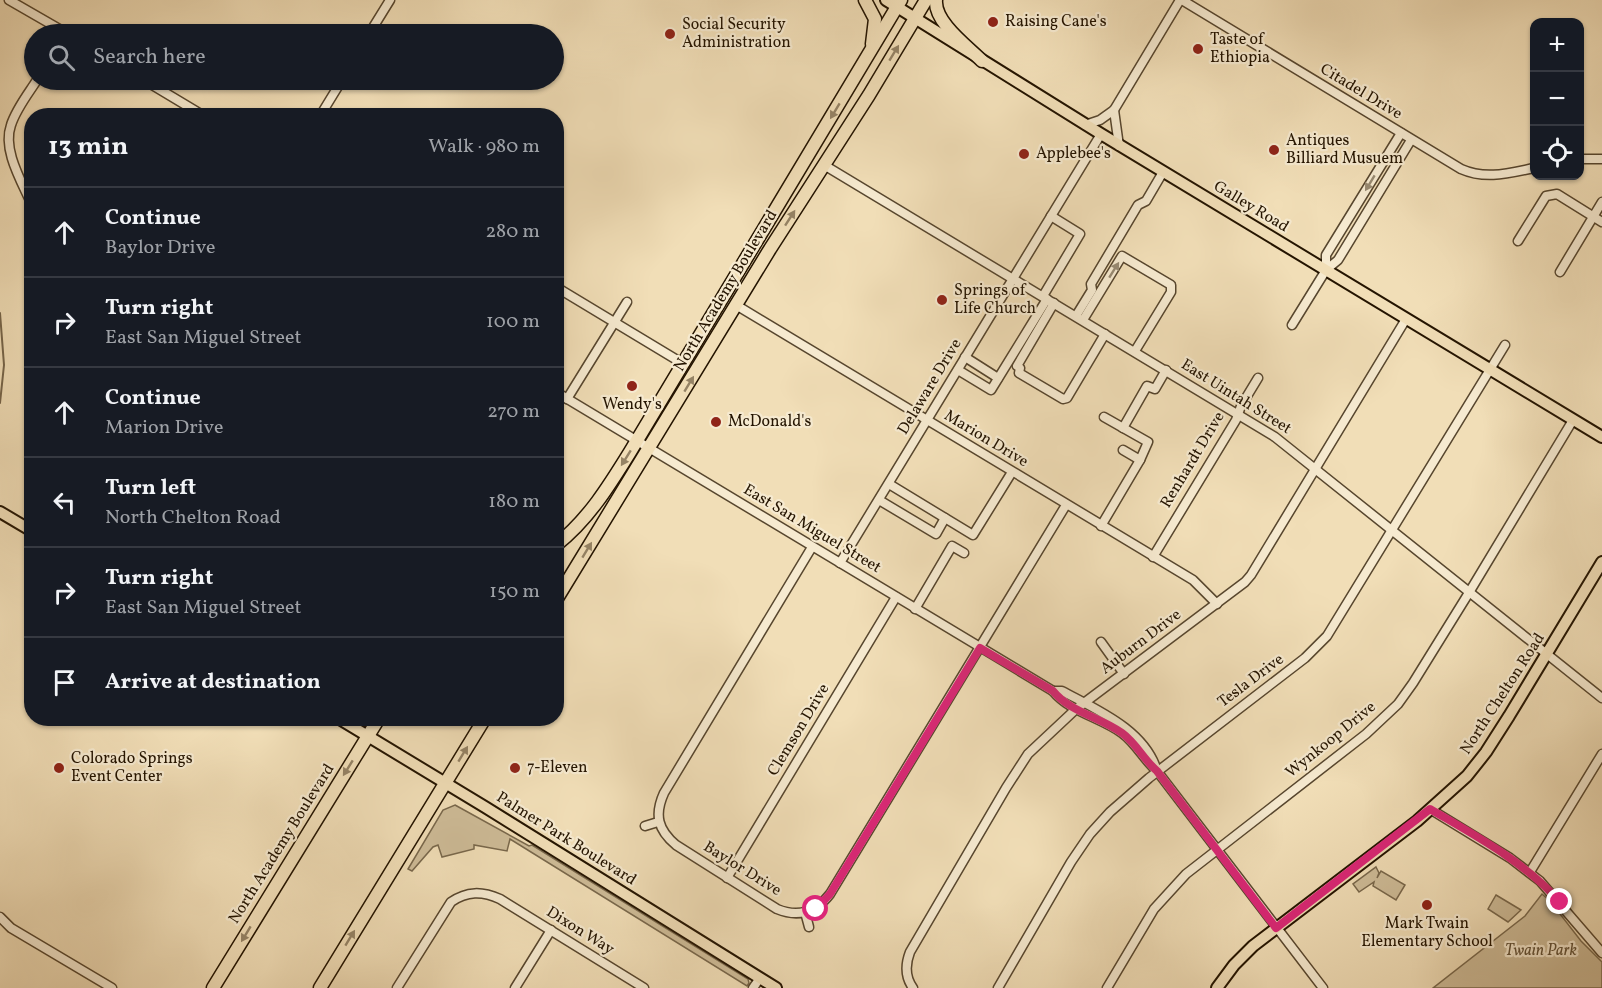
<!DOCTYPE html>
<html lang="en">
<head>
<meta charset="utf-8">
<style>
  body { margin:0; font-family:Vollkorn,serif; background:#20242c; color:#f1f3f6 }
  .controls { position:absolute; right:18px; top:18px; display:grid; overflow:hidden; border-radius:12px; box-shadow:0 2px 4px #0004 }
  .controls button { width:54px; height:54px; display:grid; place-items:center; padding:0; border:0; border-bottom:2px solid #363941; background:#171b24; color:#f1f3f6; font:30px sans-serif }
  .stop { position:absolute; width:18px; height:18px; margin:-14px; border:4px solid #db2777; border-radius:50%; background:#fff }
  .stop.end { background:#db2777; border-color:#fff; box-shadow:0 2px 6px #0008 }
  .list { margin:0; padding:0; list-style:none }
  h2 { display:flex; justify-content:space-between; align-items:center; height:78px; margin:0; padding:0 24px; font-size:26px }
  h2 small { font-size:20px; font-weight:400; color:#9ea1a6 }
  .list li { display:grid; grid-template-columns:39px 1fr auto; gap:18px; align-items:center; box-sizing:border-box; height:90px; padding:0 24px; border-top:2px solid #363941 }
  .list b { display:block; font-size:22px; white-space:nowrap }
  .list p { margin:0; font-size:20px; white-space:nowrap; color:#9ea1a6 }
  .list em { font-size:20px; font-style:normal; color:#9ea1a6 }
  .icon { flex:none; width:33px; height:33px; fill:none; stroke:currentColor; stroke-width:2; stroke-linecap:round; stroke-linejoin:round }
  .map { position:relative; flex:none; width:1602px; height:988px; overflow:hidden }
  .search { position:absolute; background:#171b24; box-shadow:0 2px 4px #0004; left:24px; top:24px; width:540px; height:66px; display:flex; align-items:center; gap:15px; box-sizing:border-box; padding:0 21px; border-radius:33px; color:#9ea1a6; font-size:22px }
  .panel { position:absolute; background:#171b24; box-shadow:0 2px 4px #0004; left:24px; top:108px; width:540px; height:618px; border-radius:24px }
  .map>svg:first-child { display:block }
  .green { fill:#cebc98; stroke:#79684c; stroke-width:1.5 }
  .lines { fill:none; stroke-linecap:round; stroke-linejoin:round }
  .stream { stroke:#756449; stroke-width:2 }
  .minor-casing { stroke:#57462e; stroke-width:11 }
  .major-casing { stroke:#241400; stroke-width:14 }
  .highway-casing { stroke:#241400; stroke-width:15 }
  .minor { stroke:#f6ead0; stroke-width:8 }
  .major { stroke:#f1deb7; stroke-width:10 }
  .highway { stroke:#f1deb7; stroke-width:12 }
  .oneway { fill:#958365 }
  .oneway2 { fill:#988a72 }
  .route { stroke:#db2777; stroke-width:8 }
  .poi-dot { fill:#8f2418; stroke:#f6ead0; stroke-width:2 }
  .labels { text-anchor:middle; dominant-baseline:central; stroke-width:4.5; stroke-linejoin:round; paint-order:stroke }
  .poi-label { font-size:16px; fill:#241400; stroke:#f6ead0; text-anchor:start }
  .street-label { font-size:16px; fill:#241400; stroke:#f6ead0 }
  .park-label { font-size:16px; font-style:italic; fill:#604f35; stroke:#f6ead0 }
</style>
</head>
<body>
<div class="map">
<svg width="1602" height="988" viewBox="0 0 1602 988">
  <rect width="100%" height="100%" fill="#f1deb7"/>
  <filter id="stains"><feTurbulence type="fractalNoise" baseFrequency=".00333" numOctaves="4"/><feColorMatrix values="0 0 0 0 .2 0 0 0 0 .09 0 0 0 0 .02 0 0 0 .5 -.17"/></filter>
  <radialGradient id="worn" r=".72"><stop offset=".6" stop-color="#630" stop-opacity="0"/><stop offset="1" stop-color="#630" stop-opacity=".3"/></radialGradient>
  <!-- green -->
  <g class="green">
    <path d="M455,805L529,846L532,845L748,979L749,983L747,986L510,839L507,851L474,845V849L442,857L438,845L433,847L412,871L408,869L443,810Z"/>
    <path d="M1376,867L1379,873L1377,878L1381,871L1405,885L1396,900L1373,886L1374,882L1359,892L1353,884Z"/>
    <path d="M1542,894L1550,901L1581,941L1602,962V988H1433L1525,916Z"/>
    <path d="M1496,895L1521,910L1508,922L1488,909Z"/>
  </g>
  <g class="lines">
    <!-- stream -->
    <path class="stream" d="M0,313L4,365L0,403"/>
    <!-- minor casing -->
    <g class="minor-casing">
      <g id="minor">
        <path d="M9,0L68,34"/>
        <path d="M1182,0L1461,169C1486,180 1509,173 1534,168"/>
        <path d="M369,34L390,0"/>
        <path d="M144,80L204,116"/>
        <path d="M1114,110L1119,146"/>
        <path d="M320,116L342,80"/>
        <path d="M1085,125L1100,120L1114,110L1180,0"/>
        <path d="M1580,159H1602"/>
        <path d="M824,165L1275,437L1602,698"/>
        <path d="M32,205C22,182 2,150 11,125C16,109 28,94 37,80"/>
        <path d="M1518,241L1546,196L1557,194L1602,222"/>
        <path d="M1326,270V255L1401,133"/>
        <path d="M1560,272L1602,202"/>
        <path d="M556,287L682,363"/>
        <path d="M1043,296L1080,234L1051,216"/>
        <path d="M1054,303L1017,366L1020,368L1019,373L1063,399L1067,398L1105,334"/>
        <path d="M736,305L1193,580L1217,604"/>
        <path d="M1076,316L1092,290L1091,284L1138,205L1146,201L1163,172"/>
        <path d="M1083,320L1122,256L1171,285V292L1135,351"/>
        <path d="M1292,325L1326,270L1338,260L1411,140"/>
        <path d="M965,357L998,378"/>
        <path d="M958,370L991,390L1047,299"/>
        <path d="M556,392L1053,691C1070,712 1100,717 1122,733C1136,743 1144,760 1157,771L1323,988"/>
        <path d="M567,399L627,302"/>
        <path d="M1104,417L1148,442L1140,460"/>
        <path d="M1123,428L1147,386L1155,389L1166,370"/>
        <path d="M889,484L973,535L1012,472"/>
        <path d="M879,500L936,534L945,518"/>
        <path d="M1101,526L1140,460L1123,450"/>
        <path d="M812,547L664,793C654,815 658,830 676,845L777,909C799,918 816,912 830,894L1066,505"/>
        <path d="M1153,557L1236,420L1241,406L1258,378"/>
        <path d="M840,563L1101,134"/>
        <path d="M915,609L952,546L964,553"/>
        <path d="M1101,642L1124,674"/>
        <path d="M1053,691H1062C1097,710 1145,730 1157,771"/>
        <path d="M1430,809L1510,858L1540,881L1602,953"/>
        <path d="M645,826L658,822"/>
        <path d="M1530,872L1602,754"/>
        <path d="M727,878L896,597"/>
        <path d="M805,912L809,927"/>
        <path d="M0,917L11,928L112,988"/>
        <path d="M397,988L451,902C467,891 482,891 500,899L644,988"/>
        <path d="M515,988L551,930"/>
        <path d="M753,988L760,978"/>
        <path d="M913,988C905,977 905,965 910,952L1006,788L1028,754L1076,709L1245,582L1251,575L1406,319"/>
        <path d="M998,988L1071,862L1090,834L1110,812L1149,778L1305,658L1327,636L1505,345"/>
        <path d="M1107,988L1154,909L1186,874L1366,734L1398,704L1413,683L1470,591L1573,420"/>
      </g>
    </g>
    <!-- major casing -->
    <g class="major-casing">
      <g id="major">
        <path d="M886,0L1101,134L1602,437"/>
        <path d="M0,512L32,531"/>
        <path d="M338,718L485,807L776,988"/>
        <path d="M1217,988L1234,965L1253,946L1417,821L1467,776L1486,752L1509,716L1602,562"/>
      </g>
    </g>
    <!-- highway casing -->
    <g class="highway-casing">
      <g id="highway">
        <path d="M865,0L875,19L872,44"/>
        <path d="M936,0C934,22 967,46 982,61"/>
        <path d="M556,545C588,520 609,486 630,452L901,0"/>
        <path d="M556,600L770,249L869,95L926,0"/>
        <path d="M213,988L379,718"/>
        <path d="M320,988L485,718"/>
      </g>
    </g>
    <!-- minor -->
    <use href="#minor" class="minor"/>
    <!-- major -->
    <use href="#major" class="major"/>
    <!-- highway -->
    <use href="#highway" class="highway"/>
  </g>
  <!-- one-way arrows -->
  <defs><path id="oneway-solid" d="M-6-.8H1V-3.2L6.5 0L1 3.2V.8H-6Z" transform="scale(1.5)"/></defs>
  <g class="oneway">
    <use href="#oneway-solid" transform="translate(894 53) rotate(-59)"/>
    <use href="#oneway-solid" transform="translate(835 111) rotate(121)"/>
    <use href="#oneway-solid" transform="translate(790 218) rotate(-57)"/>
    <use href="#oneway-solid" transform="translate(689 384) rotate(-59)"/>
    <use href="#oneway-solid" transform="translate(626 458) rotate(122)"/>
    <use href="#oneway-solid" transform="translate(587 550) rotate(-59)"/>
    <use href="#oneway-solid" transform="translate(463 754) rotate(-59)"/>
    <use href="#oneway-solid" transform="translate(348 768) rotate(122)"/>
    <use href="#oneway-solid" transform="translate(246 934) rotate(121)"/>
    <use href="#oneway-solid" transform="translate(350 938) rotate(-59)"/>
  </g>
  <g class="oneway2">
    <use href="#oneway-solid" transform="translate(1370 183) rotate(121)"/>
    <use href="#oneway-solid" transform="translate(1114 270) rotate(-58)"/>
  </g>
  <g class="lines">
    <!-- route -->
    <path class="route" d="M816,909L830,894L980,648L1053,691C1070,712 1100,717 1122,733C1136,743 1144,760 1157,771L1276,928L1430,809C1476,836 1525,862 1560,902"/>
  </g>
  <!-- markers -->
  <g class="poi-dot">
    <circle cx="993" cy="22" r="6"/>
    <circle cx="670" cy="34" r="6"/>
    <circle cx="1198" cy="49" r="6"/>
    <circle cx="1274" cy="150" r="6"/>
    <circle cx="1024" cy="154" r="6"/>
    <circle cx="942" cy="300" r="6"/>
    <circle cx="632" cy="386" r="6"/>
    <circle cx="716" cy="422" r="6"/>
    <circle cx="59" cy="768" r="6"/>
    <circle cx="515" cy="768" r="6"/>
    <circle cx="1427" cy="905" r="6"/>
  </g>
  <g class="labels">
    <!-- poi labels -->
    <g class="poi-label">
      <text x="1005" y="22">Raising Cane's</text>
      <text x="682" y="25">Social Security<tspan x="682" dy="18">Administration</tspan></text>
      <text x="1210" y="40">Taste of<tspan x="1210" dy="18">Ethiopia</tspan></text>
      <text x="1286" y="141">Antiques<tspan x="1286" dy="18">Billiard Musuem</tspan></text>
      <text x="1036" y="154">Applebee's</text>
      <text x="954" y="291">Springs of<tspan x="954" dy="18">Life Church</tspan></text>
      <text x="632" y="405" text-anchor="middle">Wendy's</text>
      <text x="728" y="422">McDonald's</text>
      <text x="71" y="759">Colorado Springs<tspan x="71" dy="18">Event Center</tspan></text>
      <text x="527" y="768">7-Eleven</text>
      <text x="1427" y="924" text-anchor="middle">Mark Twain<tspan x="1427" dy="18">Elementary School</tspan></text>
    </g>
    <!-- street labels -->
    <g class="street-label">
      <text transform="translate(1361 92) rotate(31)">Citadel Drive</text>
      <text transform="translate(1251 207) rotate(31)">Galley Road</text>
      <text transform="translate(726 291) rotate(-59)">North Academy Boulevard</text>
      <text transform="translate(930 387) rotate(-59)">Delaware Drive</text>
      <text transform="translate(1236 397) rotate(32)">East Uintah Street</text>
      <text transform="translate(986 439) rotate(31)">Marion Drive</text>
      <text transform="translate(1193 460) rotate(-59)">Renhardt Drive</text>
      <text transform="translate(812 529) rotate(31)">East San Miguel Street</text>
      <text transform="translate(1141 642) rotate(-37)">Auburn Drive</text>
      <text transform="translate(1251 681) rotate(-37)">Tesla Drive</text>
      <text transform="translate(1503 694) rotate(-57)">North Chelton Road</text>
      <text transform="translate(799 730) rotate(-59)">Clemson Drive</text>
      <text transform="translate(1331 740) rotate(-39)">Wynkoop Drive</text>
      <text transform="translate(566 839) rotate(32)">Palmer Park Boulevard</text>
      <text transform="translate(282 844) rotate(-58)">North Academy Boulevard</text>
      <text transform="translate(742 869) rotate(32)">Baylor Drive</text>
      <text transform="translate(580 931) rotate(32)">Dixon Way</text>
    </g>
    <!-- park labels -->
    <g class="park-label">
      <text x="1541" y="951">Twain Park</text>
    </g>
  </g>
  <rect width="100%" height="100%" filter="url(#stains)"/>
  <rect width="100%" height="100%" fill="url(#worn)"/>
</svg>
<div class="controls">
<button>+</button>
<button>−</button>
<button><svg class="icon" aria-label="locate" viewBox="0 0 24 24"><circle cx="12" cy="12" r="6"/><path d="M12 2v4M12 18v4M2 12h4M18 12h4"/></svg></button>
</div>
<div class="stop" style="left:816px;top:909px"></div>
<div class="stop end" style="left:1560px;top:902px"></div>
<div class="search"><svg class="icon" aria-label="search" viewBox="0 0 24 24"><circle cx="10" cy="10" r="6"/><path d="M15 15l6 6"/></svg>Search here</div>
<section class="panel">
<h2>13 min<small>Walk · 980 m</small></h2>
<ul class="list">
<li><svg class="icon" aria-label="ahead" viewBox="0 0 24 24"><path d="M12 20V5M6 11l6-6 6 6"/></svg><div><b>Continue</b><p>Baylor Drive</p></div><em>280 m</em></li>
<li><svg class="icon" aria-label="right" viewBox="0 0 24 24"><path d="M7 20v-9h11M14 6l5 5-5 5"/></svg><div><b>Turn right</b><p>East San Miguel Street</p></div><em>100 m</em></li>
<li><svg class="icon" aria-label="ahead" viewBox="0 0 24 24"><path d="M12 20V5M6 11l6-6 6 6"/></svg><div><b>Continue</b><p>Marion Drive</p></div><em>270 m</em></li>
<li><svg class="icon" aria-label="left" viewBox="0 0 24 24"><path d="M17 20v-9H6M10 6l-5 5 5 5"/></svg><div><b>Turn left</b><p>North Chelton Road</p></div><em>180 m</em></li>
<li><svg class="icon" aria-label="right" viewBox="0 0 24 24"><path d="M7 20v-9h11M14 6l5 5-5 5"/></svg><div><b>Turn right</b><p>East San Miguel Street</p></div><em>150 m</em></li>
<li><svg class="icon" aria-label="arrive" viewBox="0 0 24 24"><path d="M6 21V4h12l-3 4 3 4H6"/></svg><div><b>Arrive at destination</b></div></li>
</ul>
</section>
</div>
</body>
</html>
